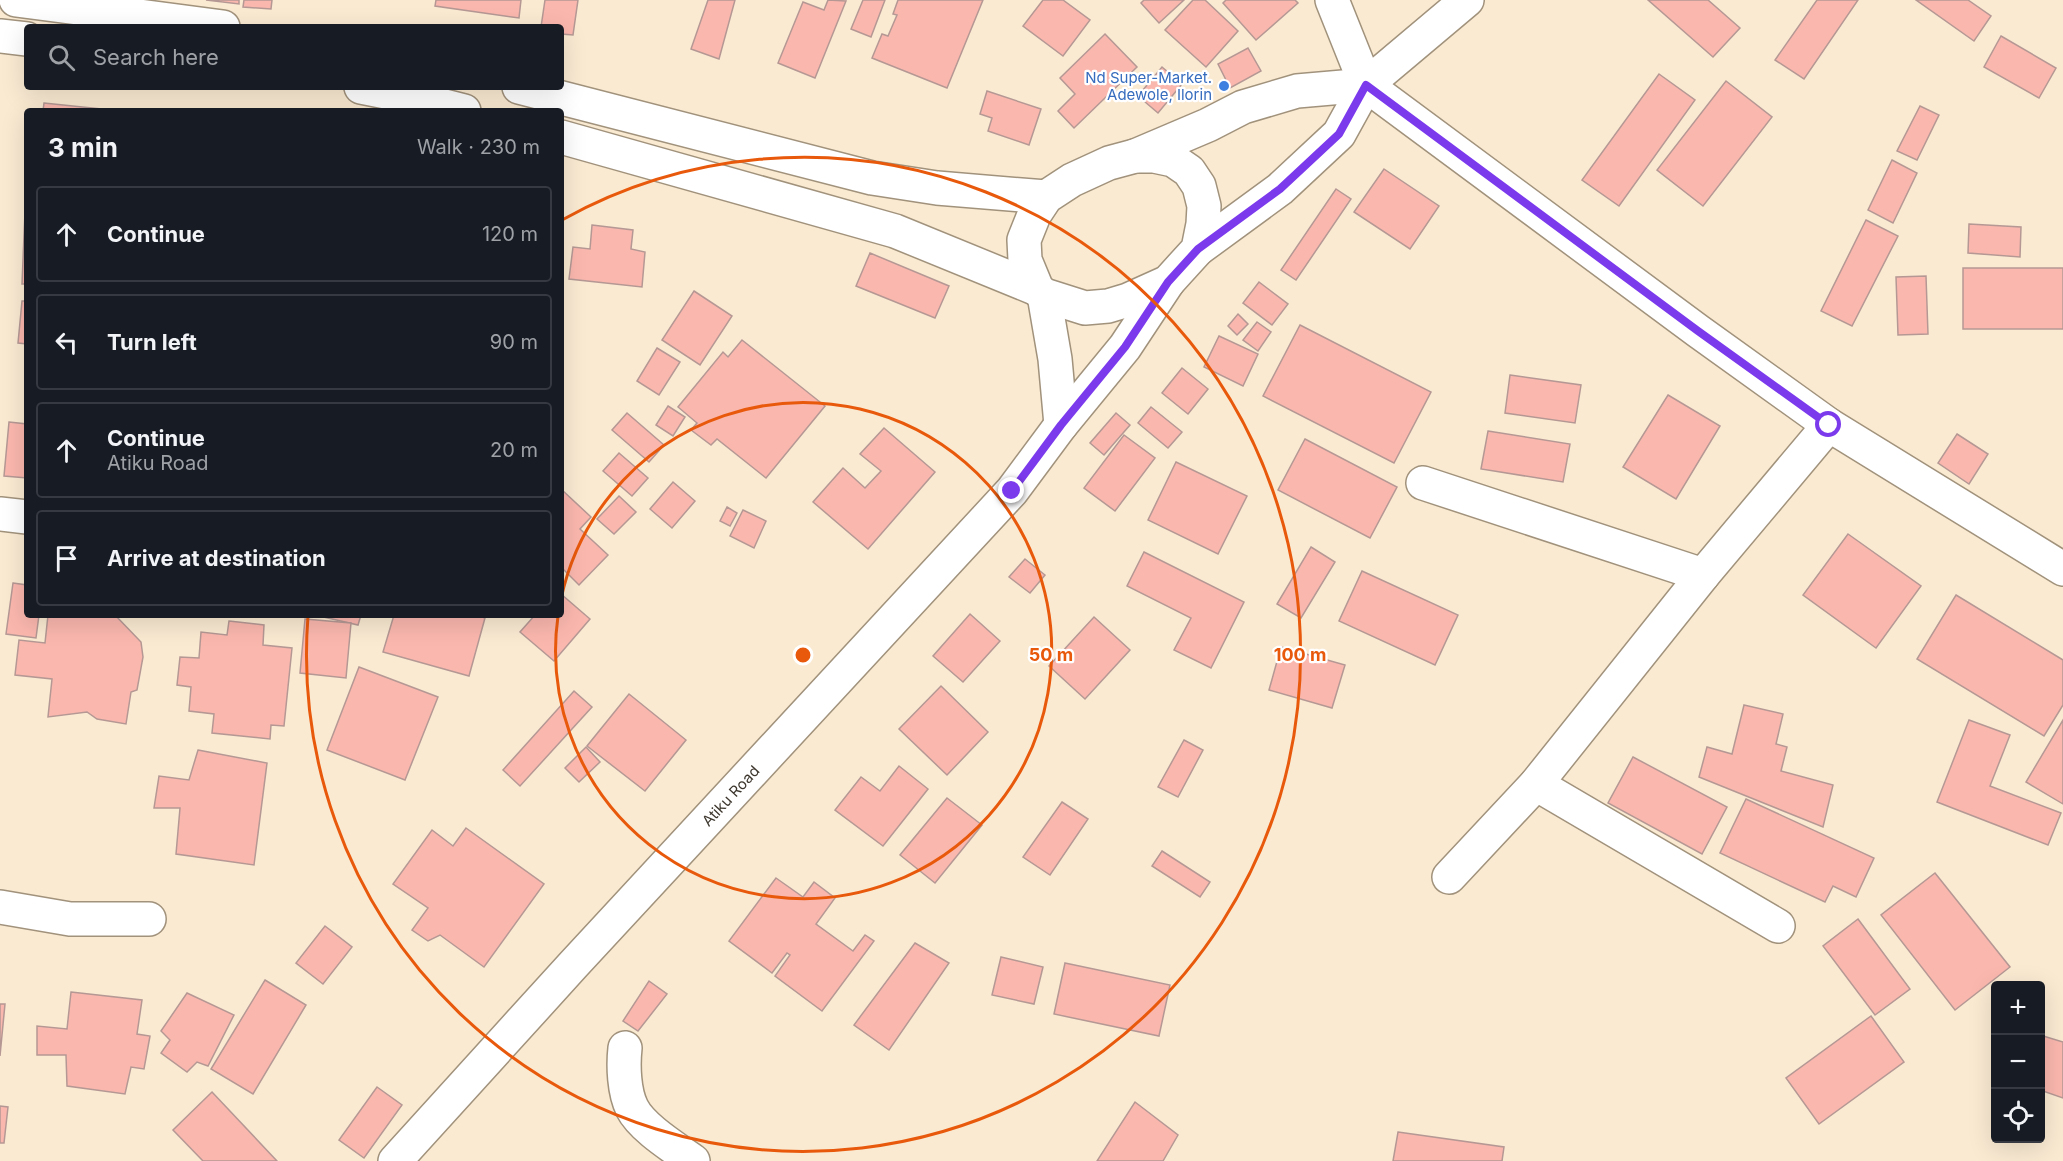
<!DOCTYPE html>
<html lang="en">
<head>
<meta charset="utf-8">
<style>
  body { margin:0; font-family:Inter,sans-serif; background:#242831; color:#f1f3f6 }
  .controls { position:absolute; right:18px; bottom:18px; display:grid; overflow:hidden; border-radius:6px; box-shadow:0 6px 24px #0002 }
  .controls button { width:54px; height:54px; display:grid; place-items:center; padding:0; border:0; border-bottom:2px solid #363941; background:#171b24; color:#f1f3f6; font:30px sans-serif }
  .stop { position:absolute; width:18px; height:18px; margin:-14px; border:4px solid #7c3aed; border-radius:50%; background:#fff }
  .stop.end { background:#7c3aed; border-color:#fff; box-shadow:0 2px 6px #0008 }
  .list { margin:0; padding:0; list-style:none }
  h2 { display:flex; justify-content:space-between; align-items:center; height:78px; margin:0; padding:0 24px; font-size:26px }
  h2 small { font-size:20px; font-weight:400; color:#9ea1a6 }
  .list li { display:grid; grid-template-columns:39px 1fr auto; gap:18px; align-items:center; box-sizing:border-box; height:96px; margin:0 12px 12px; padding:0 12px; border:2px solid #363941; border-radius:6px }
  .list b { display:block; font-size:22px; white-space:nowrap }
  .list p { margin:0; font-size:20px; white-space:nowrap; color:#9ea1a6 }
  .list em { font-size:20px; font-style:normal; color:#9ea1a6 }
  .icon { flex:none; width:33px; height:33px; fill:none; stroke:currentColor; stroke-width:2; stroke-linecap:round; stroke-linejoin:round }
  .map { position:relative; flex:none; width:2063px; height:1161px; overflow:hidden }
  .search { position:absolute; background:#171b24; box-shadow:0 6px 24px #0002; left:24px; top:24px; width:540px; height:66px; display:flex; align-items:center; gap:15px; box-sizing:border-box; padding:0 21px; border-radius:6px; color:#9ea1a6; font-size:22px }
  .panel { position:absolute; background:#171b24; box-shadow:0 6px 24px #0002; left:24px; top:108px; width:540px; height:510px; border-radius:6px }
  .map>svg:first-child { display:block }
  .building { fill:#fab7ae; stroke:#b59894; stroke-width:1.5 }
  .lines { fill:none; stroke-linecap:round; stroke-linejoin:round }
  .minor-casing { stroke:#a1927c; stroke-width:36 }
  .minor { stroke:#fff; stroke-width:33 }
  .route { stroke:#7c3aed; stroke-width:8 }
  .ring { fill:none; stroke:#e8590c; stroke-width:3 }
  .shop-dot { fill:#3f7fe0; stroke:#fff; stroke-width:2 }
  .labels { text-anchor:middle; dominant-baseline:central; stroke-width:4.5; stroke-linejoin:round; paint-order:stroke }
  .shop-label { font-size:15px; fill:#366cbe; stroke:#fff; text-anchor:end }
  .street-label { font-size:15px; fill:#3c362d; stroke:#fff }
  .centre { fill:#e8590c; stroke:#fff; stroke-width:3 }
  .ring-label { font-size:18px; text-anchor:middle; font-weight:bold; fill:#e8590c; stroke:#fff; stroke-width:4.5; stroke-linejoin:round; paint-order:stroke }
</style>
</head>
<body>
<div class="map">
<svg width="2063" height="1161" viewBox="0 0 2063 1161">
  <rect width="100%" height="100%" fill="#faead2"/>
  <!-- building -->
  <g class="building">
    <path d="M206,0H239V4Z"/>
    <path d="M244,0H272L271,9L243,7Z"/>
    <path d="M436,0H521L519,18L435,6Z"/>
    <path d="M545,0H578L573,35L561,34V27H541Z"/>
    <path d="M708,0H735L719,59L691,49Z"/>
    <path d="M828,0L846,1L815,78L778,63L803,2L824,10Z"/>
    <path d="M863,0H885L871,37L851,29Z"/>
    <path d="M898,0H983L947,88L872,58L882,34L888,36L897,15L893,14Z"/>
    <path d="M1043,0H1063L1090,20L1063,56L1023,26Z"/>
    <path d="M1144,0H1184L1159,23L1141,3Z"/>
    <path d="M1193,0H1205L1238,31L1206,67L1165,30Z"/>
    <path d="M1226,0H1295L1298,3L1256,40L1223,3Z"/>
    <path d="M1648,0H1708L1740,28L1713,57Z"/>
    <path d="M1817,0H1858L1804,79L1775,60Z"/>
    <path d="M1916,0H1968L1991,16L1974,41Z"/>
    <path d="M1105,34L1137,67L1074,128L1058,111L1075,94L1060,78Z"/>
    <path d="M2001,36L2056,68L2039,98L1984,67Z"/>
    <path d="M1248,48L1261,71L1230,88L1218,64Z"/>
    <path d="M1162,67L1182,84L1158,113L1138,96Z"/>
    <path d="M1659,74L1695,100L1619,206L1582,180Z"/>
    <path d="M1726,81L1772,117L1703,206L1657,170Z"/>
    <path d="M987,91L1041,109L1029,145L988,131L992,118L980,114Z"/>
    <path d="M44,103L121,111H43Z"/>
    <path d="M1920,106L1939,115L1917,160L1897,151Z"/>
    <path d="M1892,160L1917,173L1893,223L1868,210Z"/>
    <path d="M1384,169L1439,206L1410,249L1354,212Z"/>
    <path d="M1336,189L1351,199L1296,280L1281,270Z"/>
    <path d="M25,212H27V284H22Z"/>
    <path d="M1866,220L1898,236L1852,326L1821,311Z"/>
    <path d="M1969,224L2021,227L2020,257L1968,253Z"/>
    <path d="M592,225L633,230L631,249L645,252L642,287L569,279L573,247L590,249Z"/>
    <path d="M870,253L949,286L935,318L856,286Z"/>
    <rect x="1963" y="268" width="100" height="61"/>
    <path d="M1926,276L1928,334L1898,335L1896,277Z"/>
    <path d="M1259,282L1288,304L1272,325L1243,303Z"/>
    <path d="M694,291L732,316L700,365L662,340Z"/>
    <path d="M22,301H27V344L18,343Z"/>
    <path d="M1238,314L1248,324L1237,335L1228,326Z"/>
    <path d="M1257,322L1271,332L1258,351L1243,340Z"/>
    <path d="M1300,325L1431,392L1394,463L1263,396Z"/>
    <path d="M1219,336L1258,354L1243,386L1204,367Z"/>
    <path d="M742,340L825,406L766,478L717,439L711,445L691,430L697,423L678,407L723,352L728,357Z"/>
    <path d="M657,348L680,362L659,395L637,381Z"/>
    <path d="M1182,368L1208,389L1188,414L1162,393Z"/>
    <path d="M1510,375L1581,385L1575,423L1505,413Z"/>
    <path d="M1668,395L1720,426L1676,499L1623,467Z"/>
    <path d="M668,406L685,417L673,436L656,425Z"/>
    <path d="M1151,407L1182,432L1168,448L1138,423Z"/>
    <path d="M627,413L664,445L649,462L612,430Z"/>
    <path d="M1116,413L1130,425L1104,455L1090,443Z"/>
    <path d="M9,422L27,424V478L4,476Z"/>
    <path d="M884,428L935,472L868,549L813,502L843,468L865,488L881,471L860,454Z"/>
    <path d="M1488,431L1570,444L1563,482L1481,469Z"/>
    <path d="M1957,434L1988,454L1969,484L1938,463Z"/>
    <path d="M1124,435L1155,458L1115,511L1084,488Z"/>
    <path d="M1305,439L1397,487L1370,538L1278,490Z"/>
    <path d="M619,453L648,478L632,496L603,471Z"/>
    <path d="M1176,462L1247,496L1218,554L1148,520Z"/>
    <path d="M673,482L695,501L672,528L650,509Z"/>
    <path d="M561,489L591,517L580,529L608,555L579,585L561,567Z"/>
    <path d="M619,496L636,512L614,534L597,519Z"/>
    <path d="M727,507L737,513L730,526L720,521Z"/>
    <path d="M743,510L766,521L754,548L730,536Z"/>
    <path d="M1848,534L1921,586L1876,648L1803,595Z"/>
    <path d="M1311,547L1335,562L1301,618L1277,604Z"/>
    <path d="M1144,552L1244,602L1211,668L1174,650L1191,618L1127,586Z"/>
    <path d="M1025,559L1045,575L1030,593L1009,577Z"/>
    <path d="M1362,571L1458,615L1435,665L1339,621Z"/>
    <path d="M13,583L27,585V615H39L36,638L6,634Z"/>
    <path d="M561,594L590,619L554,661L520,632L535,615H561Z"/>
    <path d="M1956,595L2063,660V705L2044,736L1917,659Z"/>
    <path d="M970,614L1000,641L963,682L933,656Z"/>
    <path d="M48,615H115L141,642L143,657L137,690L131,692L126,724L97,719L87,712L48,717L52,679L15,675L19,640L45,643Z"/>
    <path d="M315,615H361L358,625Z"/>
    <path d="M394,615H476L485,618L469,676L383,652Z"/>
    <path d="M1094,617L1130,650L1085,699L1049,666Z"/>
    <path d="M305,619L351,623L346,678L300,673Z"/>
    <path d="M229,621L264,625L263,645L292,648L284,726L271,725L270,739L212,733L214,714L189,711L191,687L177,685L180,657L199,658L201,632L227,635Z"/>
    <path d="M1281,647L1345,665L1332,708L1269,690Z"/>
    <path d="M359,667L438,697L405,780L327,750Z"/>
    <path d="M941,686L988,732L947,775L899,729Z"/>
    <path d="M574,691L592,707L520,786L503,770Z"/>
    <path d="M629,694L686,740L645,791L587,746Z"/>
    <path d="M1744,705L1783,714L1776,744L1787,747L1781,771L1833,785L1823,827L1699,777L1707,747L1732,754Z"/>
    <path d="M1969,720L2010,735L1990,786L2061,813L2048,845L1937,802Z"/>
    <path d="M2063,720V804L2026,782Z"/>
    <path d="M1184,740L1203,750L1178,797L1158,787Z"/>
    <path d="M586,747L600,762L579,782L565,768Z"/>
    <path d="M198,750L267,763L254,865L176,854L180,808H154L159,776L189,780Z"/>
    <path d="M1633,757L1727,807L1702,854L1608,803Z"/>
    <path d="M899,766L928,789L883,846L835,810L861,777L880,791Z"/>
    <path d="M947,798L982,825L935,883L900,855Z"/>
    <path d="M1746,799L1874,858L1856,897L1833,886L1825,902L1720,853Z"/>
    <path d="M1062,802L1088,819L1050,875L1023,857Z"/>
    <path d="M466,828L544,884L484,967L440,935L428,941L412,930L428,908L393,884L432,830L453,846Z"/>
    <path d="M1162,851L1210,882L1200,897L1152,866Z"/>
    <path d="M1935,873L2010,967L1955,1010L1881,915Z"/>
    <path d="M776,878L803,897L814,882L835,898L816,924L853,951L865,935L874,941L822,1011L775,976L790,955L787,953L772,973L729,941Z"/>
    <path d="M1858,919L1910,989L1875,1015L1823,946Z"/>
    <path d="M325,926L352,947L323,984L296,963Z"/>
    <path d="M915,943L949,963L889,1050L854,1025Z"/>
    <path d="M1001,957L1043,967L1034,1004L992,995Z"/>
    <path d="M1065,963L1170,985L1159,1036L1054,1014Z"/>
    <path d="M265,980L306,1005L253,1094L211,1069Z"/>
    <path d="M649,981L667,994L638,1031L623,1021Z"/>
    <path d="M71,992L142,1000L137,1034L150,1036L144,1069L131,1067L125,1094L67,1086L66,1055H37V1026L67,1029Z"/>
    <path d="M187,993L234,1015L208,1066L197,1062L187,1072L161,1053L170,1040L161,1031Z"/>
    <path d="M0,1004H5L0,1056Z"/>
    <path d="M1871,1016L1904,1062L1819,1124L1786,1078Z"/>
    <path d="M2040,1035L2063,1042V1098L2040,1090Z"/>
    <path d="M377,1087L402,1105L364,1158L339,1140Z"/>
    <path d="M212,1092L277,1161H203L173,1130Z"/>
    <path d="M1135,1102L1178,1135L1163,1161H1097Z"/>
    <path d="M0,1106L8,1107L4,1143H0Z"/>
    <path d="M1398,1132L1504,1147L1502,1161H1393Z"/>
  </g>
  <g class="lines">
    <!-- minor casing -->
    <g class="minor-casing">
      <g id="minor">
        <path d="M16,0L223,27"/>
        <path d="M1332,0L1366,85"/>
        <path d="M0,36L27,39"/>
        <path d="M361,87L401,95L464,111"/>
        <path d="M519,87L872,178L937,188L1046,197"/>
        <path d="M561,137L895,231L1037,289"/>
        <path d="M1135,156L1208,125L1243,107L1297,91L1366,85L1698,331L1829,425L2063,569"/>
        <path d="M1135,156H1154L1173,160L1189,171L1199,186L1204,206L1203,224L1198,249L1168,282L1128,300L1108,306L1085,308L1044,295L1037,289L1025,260L1024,240L1034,215L1046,197L1072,180L1109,163Z"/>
        <path d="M1198,249L1280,189L1339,134L1366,85L1467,0"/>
        <path d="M1044,295L1055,359L1061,425"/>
        <path d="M1423,483L1703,575"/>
        <path d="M0,514L27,517"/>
        <path d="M1536,784L1778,926"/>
        <path d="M1449,877L1536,784L1703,575L1829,425"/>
        <path d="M0,907L70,919H149"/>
        <path d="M625,1048C623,1066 624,1092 632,1108C642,1128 675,1148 693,1161"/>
        <path id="s1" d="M395,1161L573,965L1012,491L1061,425L1125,347L1168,282"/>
      </g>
    </g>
    <!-- minor -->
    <use href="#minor" class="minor"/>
  </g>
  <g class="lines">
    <!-- route -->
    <path class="route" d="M1012,491L1061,425L1125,347L1168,282L1198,249L1280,189L1339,134L1366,85L1698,331L1829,425"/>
  </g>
  <!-- distance rings -->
  <g class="ring">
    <path d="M561 599A248 248 0 1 1 558 616"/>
    <path d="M562 220A497 497 0 1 1 308 616"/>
  </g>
  <!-- markers -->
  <circle class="shop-dot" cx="1224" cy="86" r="6"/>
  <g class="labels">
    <!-- shop labels -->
    <g class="shop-label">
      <text x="1212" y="77">Nd Super-Market.<tspan x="1212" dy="17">Adewole, Ilorin</tspan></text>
    </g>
    <!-- street labels -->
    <g class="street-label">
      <text stroke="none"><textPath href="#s1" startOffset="496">Atiku Road</textPath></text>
    </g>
  </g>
  <circle cx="803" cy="655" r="9" class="centre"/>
  <g class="ring-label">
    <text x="1051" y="661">50 m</text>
    <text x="1300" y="661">100 m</text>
  </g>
</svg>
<div class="controls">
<button>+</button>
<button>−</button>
<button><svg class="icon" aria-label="locate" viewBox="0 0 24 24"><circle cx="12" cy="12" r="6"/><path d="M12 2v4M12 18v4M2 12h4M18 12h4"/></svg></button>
</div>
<div class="stop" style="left:1829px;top:425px"></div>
<div class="stop end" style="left:1012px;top:491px"></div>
<div class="search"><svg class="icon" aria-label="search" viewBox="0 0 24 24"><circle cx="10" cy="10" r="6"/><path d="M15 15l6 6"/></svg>Search here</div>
<section class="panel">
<h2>3 min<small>Walk · 230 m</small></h2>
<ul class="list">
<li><svg class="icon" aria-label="ahead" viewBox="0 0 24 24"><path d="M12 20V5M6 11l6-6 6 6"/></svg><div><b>Continue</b></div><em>120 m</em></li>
<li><svg class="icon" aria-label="left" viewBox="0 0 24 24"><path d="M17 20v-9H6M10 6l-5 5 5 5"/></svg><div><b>Turn left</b></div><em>90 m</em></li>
<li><svg class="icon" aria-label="ahead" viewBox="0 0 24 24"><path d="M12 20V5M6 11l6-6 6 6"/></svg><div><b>Continue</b><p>Atiku Road</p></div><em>20 m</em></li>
<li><svg class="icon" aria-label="arrive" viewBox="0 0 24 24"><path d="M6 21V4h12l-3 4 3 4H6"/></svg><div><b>Arrive at destination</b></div></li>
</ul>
</section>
</div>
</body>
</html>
